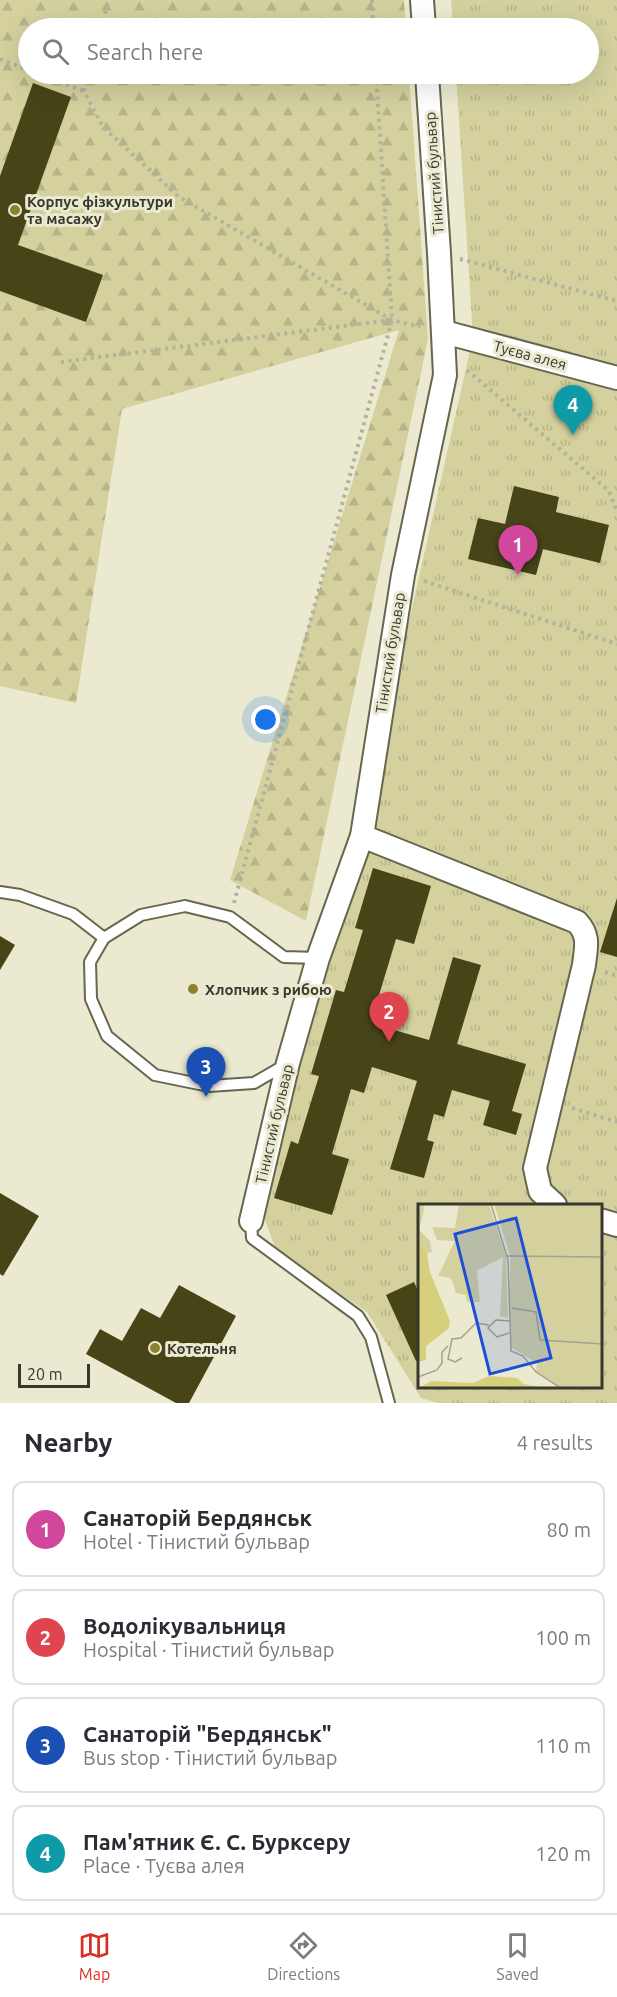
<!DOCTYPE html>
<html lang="en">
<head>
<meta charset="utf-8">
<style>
  body { margin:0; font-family:Ubuntu,sans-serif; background:#f2f2f3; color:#2b2b33 }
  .scale { position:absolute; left:18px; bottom:15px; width:72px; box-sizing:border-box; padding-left:6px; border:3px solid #38382e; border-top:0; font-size:16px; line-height:21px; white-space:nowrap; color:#38382e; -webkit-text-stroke:4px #ebead0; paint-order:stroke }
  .you { position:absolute; left:266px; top:720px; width:21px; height:21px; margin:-15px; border:4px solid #fff; border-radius:50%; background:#1a73e8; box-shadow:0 0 0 9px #1a73e833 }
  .badge { display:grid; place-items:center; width:39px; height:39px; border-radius:50%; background:#d93025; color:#fff; font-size:20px; font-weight:700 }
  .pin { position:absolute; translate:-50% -50px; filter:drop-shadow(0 2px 3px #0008) }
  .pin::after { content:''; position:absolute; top:32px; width:21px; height:18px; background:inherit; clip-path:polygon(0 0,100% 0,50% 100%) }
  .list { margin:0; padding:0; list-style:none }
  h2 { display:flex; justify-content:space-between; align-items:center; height:78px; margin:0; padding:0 24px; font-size:26px }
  h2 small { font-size:20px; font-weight:400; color:#7c7c81 }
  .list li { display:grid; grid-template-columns:39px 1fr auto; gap:18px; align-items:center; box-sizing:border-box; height:96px; margin:0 12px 12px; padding:0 12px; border:2px solid #e1e1e2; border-radius:12px }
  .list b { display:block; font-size:22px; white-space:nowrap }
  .list p { margin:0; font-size:20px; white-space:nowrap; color:#7c7c81 }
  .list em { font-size:20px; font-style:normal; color:#7c7c81 }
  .icon { flex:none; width:33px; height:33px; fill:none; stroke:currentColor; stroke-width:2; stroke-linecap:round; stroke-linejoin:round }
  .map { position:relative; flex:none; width:617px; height:1403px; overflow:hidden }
  .search { position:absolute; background:#fff; box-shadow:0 6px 24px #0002; left:18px; right:18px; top:18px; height:66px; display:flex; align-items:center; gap:15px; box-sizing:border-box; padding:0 21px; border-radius:33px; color:#7c7c81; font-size:22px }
  .sheet { height:510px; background:#fff }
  nav { display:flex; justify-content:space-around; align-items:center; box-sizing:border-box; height:84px; border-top:2px solid #e1e1e2; background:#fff; font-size:16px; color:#7c7c81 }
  nav a { display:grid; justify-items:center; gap:3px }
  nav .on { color:#d93025 }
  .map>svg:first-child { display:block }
  .forest { fill:url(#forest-firs) }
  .park { fill:url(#park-tufts); fill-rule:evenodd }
  .building { fill:#474418 }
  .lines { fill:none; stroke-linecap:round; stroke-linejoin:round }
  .lane-casing { stroke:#67664f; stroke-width:14 }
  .street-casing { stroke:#67664f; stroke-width:26 }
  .path { stroke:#b2b29d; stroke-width:4; stroke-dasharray:3 4.5; stroke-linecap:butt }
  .lane { stroke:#fff; stroke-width:10 }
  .street { stroke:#fff; stroke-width:22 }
  .poi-dot { fill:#8a832b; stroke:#ebead0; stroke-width:2 }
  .labels { text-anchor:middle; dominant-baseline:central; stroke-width:6; stroke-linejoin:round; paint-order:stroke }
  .street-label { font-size:15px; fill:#38382e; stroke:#ebead0 }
  .poi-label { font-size:15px; font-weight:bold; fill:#38382e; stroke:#ebead0; text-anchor:start }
  .inset-road { fill:none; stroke:#a3a38f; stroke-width:1.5 }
  .view { fill:#1d4ed8; fill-opacity:0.15; stroke:#1d4ed8; stroke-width:3 }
  .inset-edge { fill:none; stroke:#38382e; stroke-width:3 }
</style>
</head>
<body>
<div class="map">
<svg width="617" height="1403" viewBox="0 0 617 1403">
  <defs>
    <pattern id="forest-firs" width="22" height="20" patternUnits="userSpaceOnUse" patternTransform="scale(1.5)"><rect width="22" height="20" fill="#d4d19f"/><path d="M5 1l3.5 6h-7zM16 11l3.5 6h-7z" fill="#b7b489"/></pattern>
    <pattern id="park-tufts" width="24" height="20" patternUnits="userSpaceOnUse" patternTransform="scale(1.5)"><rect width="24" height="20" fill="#d4d19f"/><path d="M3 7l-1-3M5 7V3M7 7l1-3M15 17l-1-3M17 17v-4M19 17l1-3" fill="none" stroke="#b7b489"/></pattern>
  </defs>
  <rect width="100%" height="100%" fill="#ebead0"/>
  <!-- forest -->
  <path class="forest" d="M0,0H404L406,28H28V74H409L428,339L306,921L230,880L399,330L122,409L76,703L0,686Z"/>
  <!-- park -->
  <path class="park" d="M451,0H617V1403H438L421,1398L367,1312L276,1250L258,1201L366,813L473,337L456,74H588V28H453ZM419,1205H600V1386H419Z"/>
  <!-- building -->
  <g class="building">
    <path d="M33,83L71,97L18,245L103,275L86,322L0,291V176Z"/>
    <path d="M514,486L559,497L556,512L609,525L600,563L543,549L536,575L468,559L478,518L505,524Z"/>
    <path d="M373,868L431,886L414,944L396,939L377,1002L394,1007L387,1028L429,1040L453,957L481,965L457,1044L526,1064L512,1111L522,1114L516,1135L483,1125L490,1101L452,1090L444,1117L434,1114L427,1140L434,1142L424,1178L390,1169L417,1081L372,1067L364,1093L351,1089L332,1154L349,1159L332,1215L274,1198L291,1141L298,1144L319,1076L311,1074L336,990L344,992L363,930L355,928Z"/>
    <path d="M617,898V957L600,952Z"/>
    <path d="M0,936L15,945L0,970Z"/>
    <path d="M0,1193L39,1216L3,1276L0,1274Z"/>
    <path d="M414,1282L419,1293V1360L416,1361L386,1295Z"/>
    <path d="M179,1285L236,1316L189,1403H176L86,1354L100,1329L122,1341L141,1308L160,1318Z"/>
  </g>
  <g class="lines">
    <!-- lane casing -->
    <g class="lane-casing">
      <g id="lane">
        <path d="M0,892L20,895L73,914L104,938"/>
        <path d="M285,1065L254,1083L209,1086L155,1075L107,1036L91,999L90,962L104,938L141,915L185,906L230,917L284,957L318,958"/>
        <path d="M251,1221L252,1238L358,1316L371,1337L389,1403"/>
      </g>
    </g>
    <!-- street casing -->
    <g class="street-casing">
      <g id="street">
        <path d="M422,0L424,28"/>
        <path d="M444,332L617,378"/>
        <path d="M362,836L577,922C590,936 586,947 584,965L535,1168L540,1191L555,1205"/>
        <path d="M600,1220L617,1225"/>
        <path d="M251,1221L288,1063L318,958L362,836L403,575L445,375L439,253L427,74"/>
      </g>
    </g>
    <!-- path -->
    <g class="path">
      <path d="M372,0L373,28"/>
      <path d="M101,28L109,0"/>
      <path d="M0,59L28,70"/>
      <path d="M38,74L84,91"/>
      <path d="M89,74L84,91L103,127L179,197L392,320L420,327"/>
      <path d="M460,259L617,301"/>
      <path d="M61,362L391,320"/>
      <path d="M467,370L609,491L617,512"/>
      <path d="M424,581L617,644"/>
      <path d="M234,903L392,320L376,74"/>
      <path d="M605,972L617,976"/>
      <path d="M572,1108L617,1122"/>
    </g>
    <!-- lane -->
    <use href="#lane" class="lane"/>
    <!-- street -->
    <use href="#street" class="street"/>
  </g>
  <!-- markers -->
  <g class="poi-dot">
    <circle cx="15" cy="210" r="6"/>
    <circle cx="193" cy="989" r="6"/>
    <circle cx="155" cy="1348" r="6"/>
  </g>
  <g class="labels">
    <!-- street labels -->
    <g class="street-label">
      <text transform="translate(434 173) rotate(-94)">Тінистий бульвар</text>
      <text transform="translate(530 355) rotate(15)">Туєва алея</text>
      <text transform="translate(390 653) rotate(-81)">Тінистий бульвар</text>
      <text transform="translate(274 1124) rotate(-77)">Тінистий бульвар</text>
    </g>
    <!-- poi labels -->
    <g class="poi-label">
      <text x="27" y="201">Корпус фізкультури<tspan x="27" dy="17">та масажу</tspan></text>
      <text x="205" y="989">Хлопчик з рибою</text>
      <text x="167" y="1348">Котельня</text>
    </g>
  </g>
  <!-- overview -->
  <g transform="translate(418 1204)">
    <rect width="184" height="184" fill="#ebead0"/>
    <path d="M41,0H71L88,53L90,114L82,112L85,53L59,67L62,98H49L48,91L38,89L33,74L20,72L37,37L19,36L14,23L37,24Z" fill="#d4d19f"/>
    <path d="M0,0H5L6,6L1,26L12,37L14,48L9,49L0,36Z" fill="#d4d19f"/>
    <path d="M76,0H184V184H145L118,167L119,159L92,143V52Z" fill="#d4d19f"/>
    <path d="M0,36L9,49L12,68L32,117L31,124L8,142V156L0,158ZM71,172L99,174L106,180L126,184H0L14,177L55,179Z" fill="#d6d07d"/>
    <path class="inset-road" d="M73,0L90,56L93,147L105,152L118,168L143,184M89,52L185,53M94,104L118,108L122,136L185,140M91,129L79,133L70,124L78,116L92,117M44,154L37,158L30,155L34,135L43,134L58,119L71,121M0,173L19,166L24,159V148L30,142"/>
    <path class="view" d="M98,14L133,154L72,170L37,30Z"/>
    <rect width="184" height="184" class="inset-edge"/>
  </g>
</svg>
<div class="scale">20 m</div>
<div class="you"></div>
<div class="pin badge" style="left:518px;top:575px;background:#d1479c">1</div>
<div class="pin badge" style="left:389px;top:1042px;background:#e0444e">2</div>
<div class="pin badge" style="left:206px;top:1097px;background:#1a4fb4">3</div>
<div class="pin badge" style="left:573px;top:435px;background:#0f9aa8">4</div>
<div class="search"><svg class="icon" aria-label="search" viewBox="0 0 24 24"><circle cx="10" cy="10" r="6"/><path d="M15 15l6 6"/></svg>Search here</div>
</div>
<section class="sheet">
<h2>Nearby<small>4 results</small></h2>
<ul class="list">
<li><span class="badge" style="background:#d1479c">1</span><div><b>Санаторій Бердянськ</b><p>Hotel · Тінистий бульвар</p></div><em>80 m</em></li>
<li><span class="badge" style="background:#e0444e">2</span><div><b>Водолікувальниця</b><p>Hospital · Тінистий бульвар</p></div><em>100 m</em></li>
<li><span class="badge" style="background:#1a4fb4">3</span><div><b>Санаторій &quot;Бердянськ&quot;</b><p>Bus stop · Тінистий бульвар</p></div><em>110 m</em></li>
<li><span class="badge" style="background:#0f9aa8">4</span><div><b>Пам'ятник Є. С. Бурксеру</b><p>Place · Туєва алея</p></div><em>120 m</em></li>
</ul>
</section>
<nav>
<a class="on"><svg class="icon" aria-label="map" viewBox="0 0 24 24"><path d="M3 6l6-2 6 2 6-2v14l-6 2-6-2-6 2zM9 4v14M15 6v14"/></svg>Map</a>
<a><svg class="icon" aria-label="directions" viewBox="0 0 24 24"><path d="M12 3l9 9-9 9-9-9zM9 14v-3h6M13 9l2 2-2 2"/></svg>Directions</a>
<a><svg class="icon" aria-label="saved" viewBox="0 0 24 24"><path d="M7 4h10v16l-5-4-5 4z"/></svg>Saved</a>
</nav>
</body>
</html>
